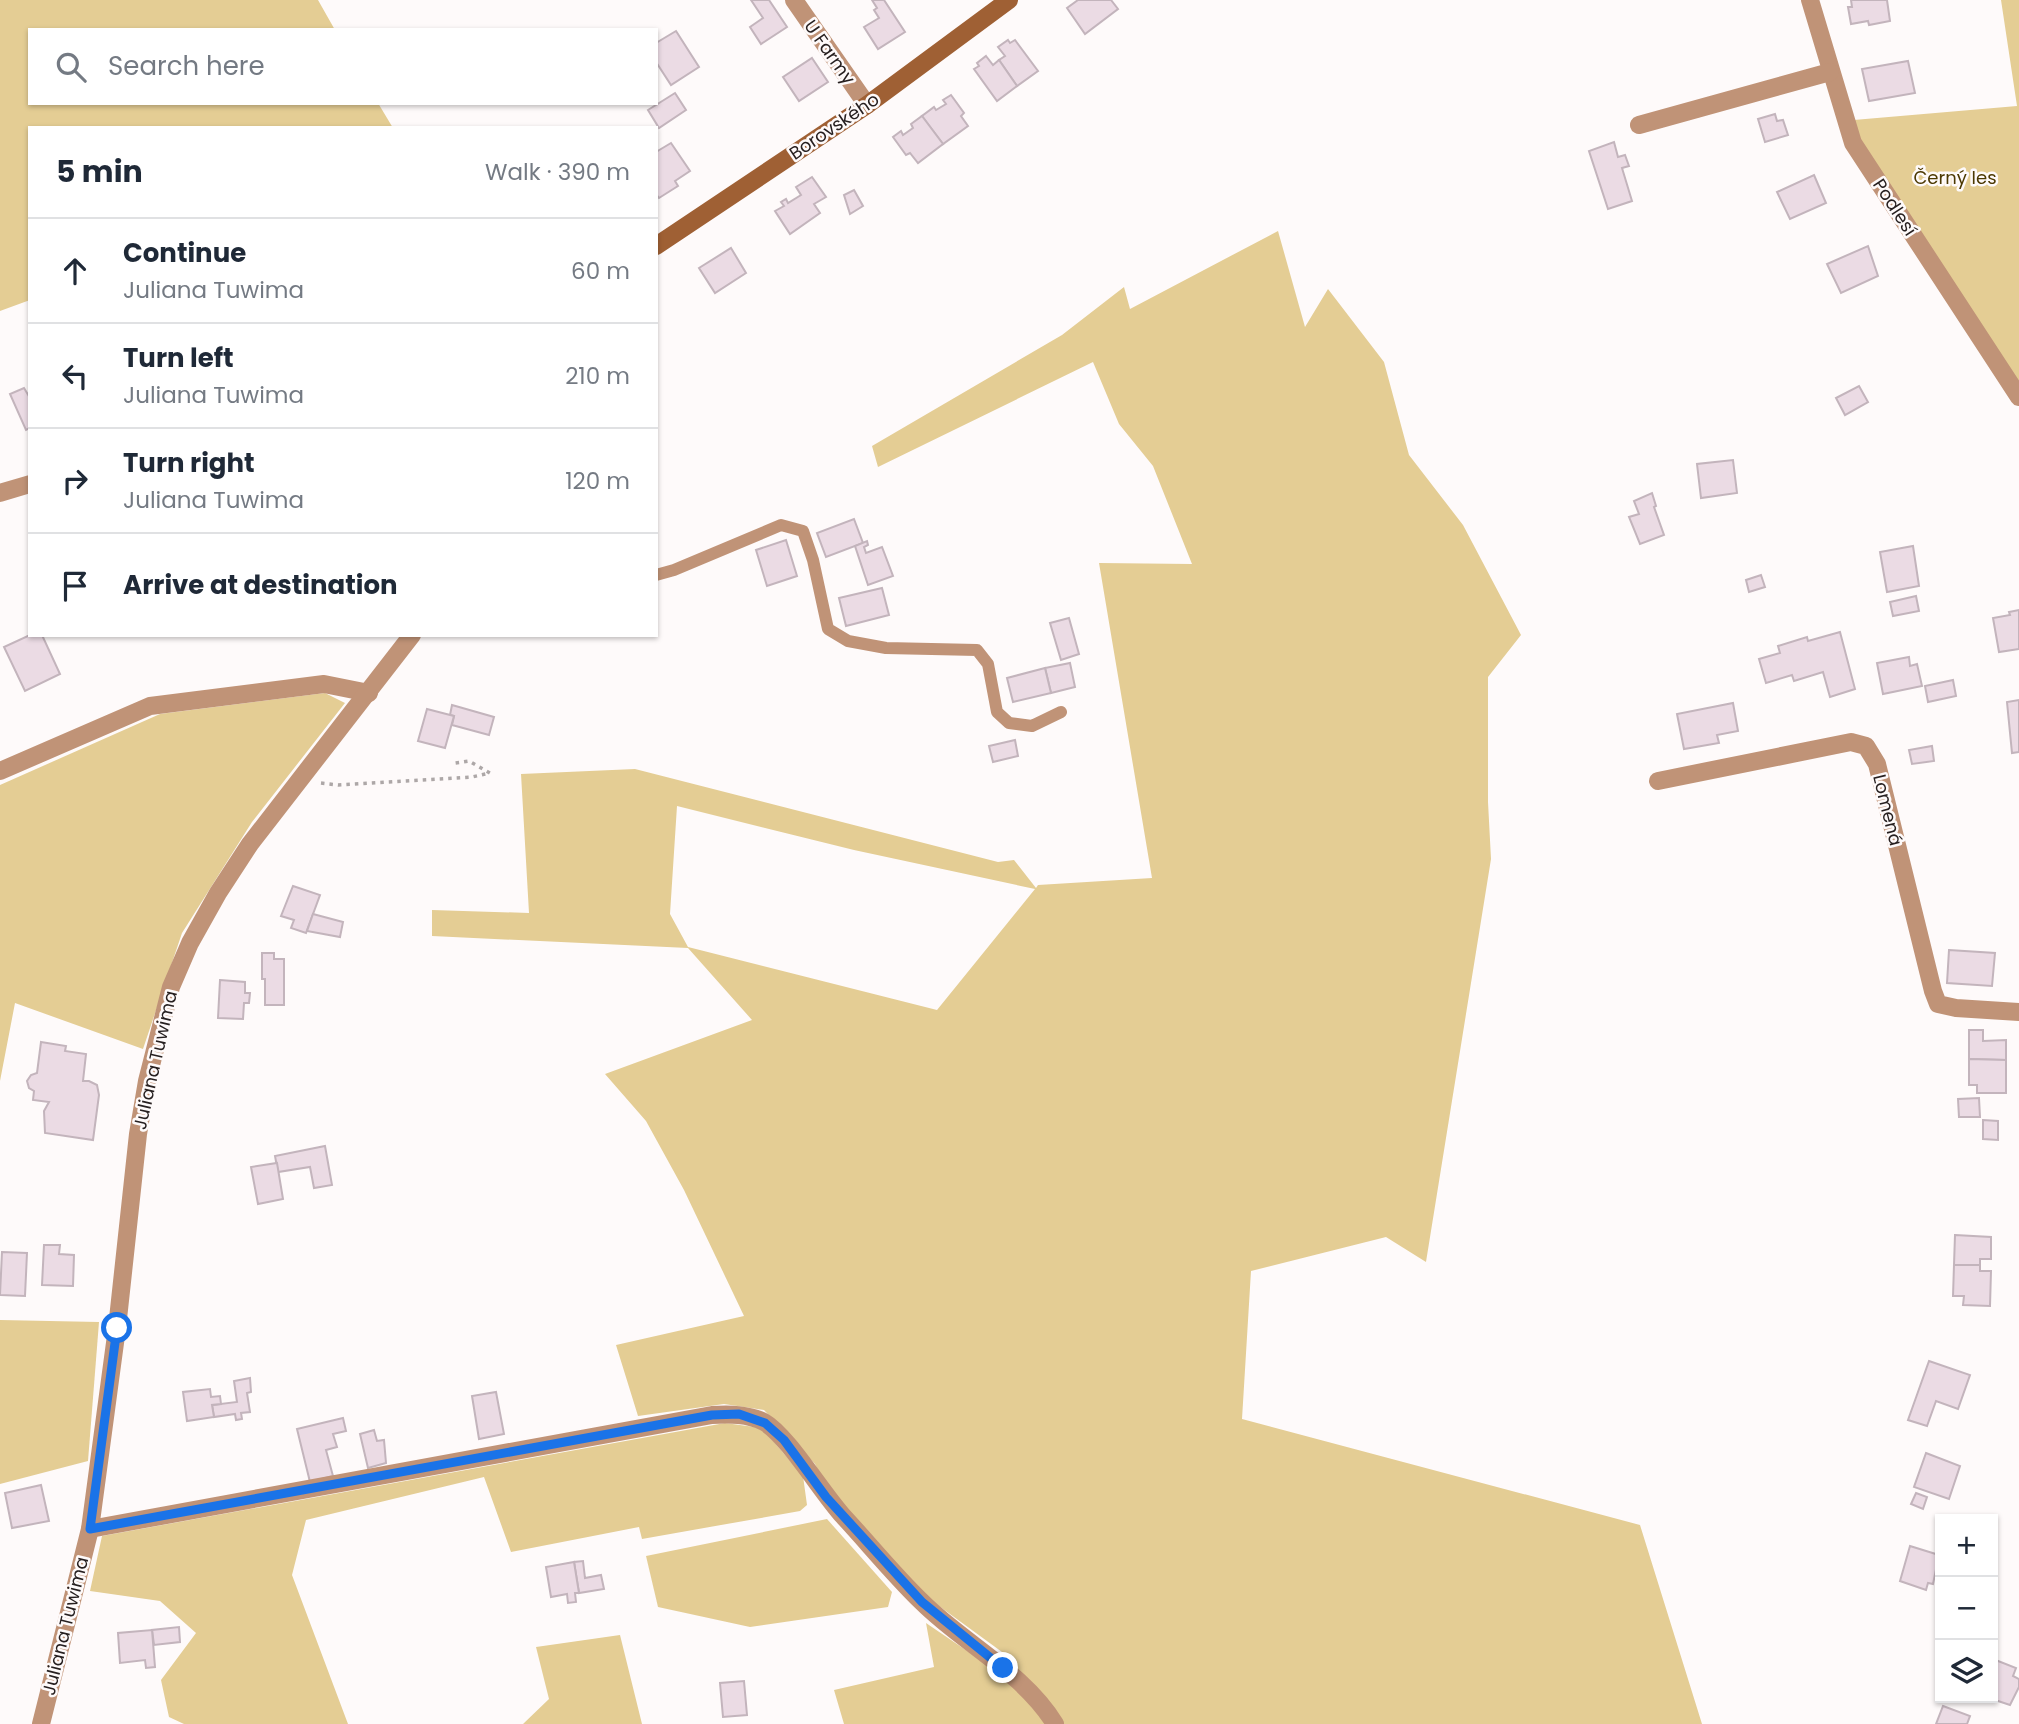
<!DOCTYPE html>
<html lang="en">
<head>
<meta charset="utf-8">
<style>
  body { margin:0; font-family:Poppins,sans-serif; background:#f2f2f3; color:#1f2937 }
  .controls { position:absolute; right:21px; bottom:21px; display:grid; overflow:hidden; border-radius:0px; box-shadow:0 2px 5px #0004 }
  .controls button { width:63px; height:63px; display:grid; place-items:center; padding:0; border:0; border-bottom:2px solid #e0e1e3; background:#fff; color:#1f2937; font:35px sans-serif }
  .stop { position:absolute; width:21px; height:21px; margin:-16px; border:5px solid #1a73e8; border-radius:50%; background:#fff }
  .stop.end { background:#1a73e8; border-color:#fff; box-shadow:0 2px 7px #0008 }
  .list { margin:0; padding:0; list-style:none }
  h2 { display:flex; justify-content:space-between; align-items:center; height:91px; margin:0; padding:0 28px; font-size:30px }
  h2 small { font-size:23px; font-weight:400; color:#747a83 }
  .list li { display:grid; grid-template-columns:46px 1fr auto; gap:21px; align-items:center; box-sizing:border-box; height:105px; padding:0 28px; border-top:2px solid #e0e1e3 }
  .list b { display:block; font-size:26px; white-space:nowrap }
  .list p { margin:0; font-size:23px; white-space:nowrap; color:#747a83 }
  .list em { font-size:23px; font-style:normal; color:#747a83 }
  .icon { flex:none; width:38px; height:38px; fill:none; stroke:currentColor; stroke-width:2; stroke-linecap:round; stroke-linejoin:round }
  .map { position:relative; flex:none; width:2019px; height:1724px; overflow:hidden }
  .search { position:absolute; background:#fff; box-shadow:0 2px 5px #0004; left:28px; top:28px; width:630px; height:77px; display:flex; align-items:center; gap:18px; box-sizing:border-box; padding:0 24px; border-radius:0px; color:#747a83; font-size:26px }
  .panel { position:absolute; background:#fff; box-shadow:0 2px 5px #0004; left:28px; top:126px; width:630px; height:511px; border-radius:0px }
  .map>svg:first-child { display:block }
  .green { fill:#e4cd94; fill-rule:evenodd }
  .building { fill:#ebdbe4; stroke:#c3b4bc; stroke-width:2 }
  .lines { fill:none; stroke-linecap:round; stroke-linejoin:round }
  .path { stroke:#ada7a7; stroke-width:3.5; stroke-dasharray:3.5 5; stroke-linecap:butt }
  .service { stroke:#c09377; stroke-width:12 }
  .minor { stroke:#c09377; stroke-width:18 }
  .tertiary { stroke:#c09377; stroke-width:18 }
  .secondary { stroke:#9f6034; stroke-width:18 }
  .route { stroke:#1a73e8; stroke-width:9 }
  .labels { text-anchor:middle; dominant-baseline:central; stroke-width:5; stroke-linejoin:round; paint-order:stroke }
  .street-label { font-size:18px; fill:#272020; stroke:#fefafa }
  .park-label { font-size:18px; fill:#4c3902; stroke:#fefafa }
</style>
</head>
<body>
<div class="map">
<svg width="2019" height="1724" viewBox="0 0 2019 1724">
  <rect width="100%" height="100%" fill="#fefafa"/>
  <!-- green -->
  <g class="green">
    <path d="M0,0H318L335,30H30V103H378L393,128H30V300L0,311Z"/>
    <path d="M2001,0H2019V397L1842,121L2017,106Z"/>
    <path d="M1278,231L1305,327L1328,289L1384,362L1409,455L1463,525L1521,635L1488,677V802L1491,859L1426,1262L1386,1237L1251,1271L1242,1419L1640,1525L1702,1724H844L834,1690L934,1667L926,1623L1004,1676L1045,1714L1002,1652L913,1587L830,1494L815,1464L764,1410L724,1404L638,1416L616,1345L744,1316L684,1190L646,1121L605,1074L752,1020L688,948L432,936V910L529,913L521,774L635,769L998,862L1014,860L1036,888L1038,885L1152,878L1099,563L1192,564L1153,466L1119,424L1093,362L878,467L872,446L1062,335L1124,287L1130,309ZM677,806L854,850L1035,889L937,1010L688,947L670,914Z"/>
    <path d="M325,693L345,703L252,822L182,933L143,1049L15,1003L0,1081V785L160,714Z"/>
    <path d="M0,1320L99,1322L88,1461L0,1484Z"/>
    <path d="M725,1423L762,1428L803,1476L807,1505L800,1511L642,1539L639,1527L511,1552L484,1477L306,1520L292,1575L348,1724H184L169,1717L161,1680L196,1633L160,1601L90,1591L102,1536Z"/>
    <path d="M827,1519L892,1592L888,1607L750,1627L658,1607L646,1556Z"/>
    <path d="M620,1635L642,1724H523L549,1699L536,1647Z"/>
  </g>
  <!-- building -->
  <g class="building">
    <path d="M751,0H769L787,27L761,44L750,27L763,18Z"/>
    <path d="M872,0H884L905,32L878,49L864,27L879,18L874,10L877,8Z"/>
    <path d="M1078,0H1111L1118,9L1085,34L1067,8Z"/>
    <path d="M1851,0H1887L1890,21L1869,25L1868,21L1851,24L1848,7H1852Z"/>
    <path d="M676,31L699,67L671,85L656,62V43Z"/>
    <path d="M1008,40L1010,43L1015,40L1038,71L1017,86L999,60L1005,56L998,47Z"/>
    <path d="M986,56L993,65L999,60L1017,86L997,101L974,69L979,66L977,63Z"/>
    <path d="M812,58L828,82L799,101L783,77Z"/>
    <path d="M1908,61L1915,93L1869,101L1862,69Z"/>
    <path d="M675,93L686,110L659,128L648,110Z"/>
    <path d="M951,95L964,113L961,116L968,126L943,144L922,116L934,107L936,110L946,104L943,100Z"/>
    <path d="M1775,114L1777,121L1783,120L1788,135L1765,142L1758,119Z"/>
    <path d="M922,116L943,144L918,163L910,153L906,155L893,137L901,131L903,135L913,128L911,124Z"/>
    <path d="M1614,142L1618,157L1625,155L1629,166L1622,168L1632,201L1608,209L1589,151Z"/>
    <path d="M671,143L690,171L675,181L678,186L659,198L656,194V152Z"/>
    <path d="M1814,175L1826,203L1790,219L1777,192Z"/>
    <path d="M812,177L826,197L814,204L820,213L790,234L775,211L784,206L781,202L786,199L788,203L801,195L796,187Z"/>
    <path d="M854,190L863,206L850,214L844,195Z"/>
    <path d="M1868,246L1878,276L1841,293L1827,264Z"/>
    <path d="M731,248L746,273L715,293L699,268Z"/>
    <path d="M1859,386L1868,402L1845,415L1836,398Z"/>
    <path d="M24,388L30,398V428L26,430L10,394Z"/>
    <path d="M1733,460L1737,493L1701,498L1697,464Z"/>
    <path d="M1652,493L1656,506L1654,507L1664,535L1640,544L1629,517L1639,514L1634,501Z"/>
    <path d="M854,519L863,543L826,557L817,533Z"/>
    <path d="M786,540L797,576L767,586L756,550Z"/>
    <path d="M867,541L868,545L864,547L866,553L882,547L893,576L868,585L855,546Z"/>
    <path d="M1913,546L1919,586L1887,592L1880,552Z"/>
    <path d="M1761,575L1765,587L1749,592L1746,580Z"/>
    <path d="M882,588L889,615L846,626L839,598Z"/>
    <path d="M1916,596L1919,611L1893,616L1890,602Z"/>
    <path d="M2019,610V649L1999,652L1993,618L2010,615L2009,612Z"/>
    <path d="M1069,618L1079,654L1061,660L1050,623Z"/>
    <path d="M1840,632L1855,689L1830,697L1823,672L1794,681L1792,675L1766,683L1759,659L1780,653L1778,646L1807,637L1808,641Z"/>
    <path d="M30,635H42L60,674L25,691L4,647Z"/>
    <path d="M1909,657L1910,666L1917,664L1922,686L1883,694L1877,663Z"/>
    <path d="M1070,663L1075,687L1051,693L1045,668Z"/>
    <path d="M1045,668L1051,693L1013,702L1007,678Z"/>
    <path d="M1953,680L1956,696L1928,702L1925,686Z"/>
    <path d="M2019,700V752L2012,753L2007,702Z"/>
    <path d="M1733,703L1738,731L1717,735L1719,743L1684,749L1677,714Z"/>
    <path d="M452,705L494,717L489,735L452,725L454,716L450,715Z"/>
    <path d="M427,709L454,716L445,748L418,741Z"/>
    <path d="M1015,740L1018,756L993,762L989,746Z"/>
    <path d="M1932,746L1934,761L1912,764L1909,750Z"/>
    <path d="M293,886L320,895L306,933L291,928L294,920L281,916Z"/>
    <path d="M313,914L343,922L340,937L307,931Z"/>
    <path d="M1949,950L1995,953L1992,986L1947,983Z"/>
    <path d="M262,953H274V959H284V1005H265V979H262Z"/>
    <path d="M220,980L245,982V993H250L249,1003H244L243,1019L218,1018Z"/>
    <path d="M1969,1030H1983V1041L2006,1040V1060L1969,1059Z"/>
    <path d="M41,1042L66,1046L65,1051L86,1054L83,1081H89L97,1085L99,1095L93,1140L45,1133L44,1111L49,1102L33,1100L34,1091L29,1088L27,1081L31,1075L37,1073Z"/>
    <path d="M1969,1059L2006,1060V1093H1977V1085H1969Z"/>
    <path d="M1979,1098L1980,1117H1959L1958,1099Z"/>
    <path d="M1983,1120L1998,1121V1140L1983,1139Z"/>
    <path d="M325,1146L332,1185L314,1188L310,1167L278,1172L275,1156Z"/>
    <path d="M277,1163L283,1199L258,1204L251,1167Z"/>
    <path d="M1955,1235L1991,1237V1259H1980V1265H1954Z"/>
    <path d="M44,1245H60L59,1254L74,1255L73,1286L42,1285Z"/>
    <path d="M2,1252L27,1253L25,1296L0,1295Z"/>
    <path d="M1954,1265H1980V1271H1991L1990,1306L1963,1305L1964,1296H1953Z"/>
    <path d="M1929,1361L1970,1375L1958,1409L1936,1401L1927,1426L1908,1420Z"/>
    <path d="M250,1378L251,1392L247,1393L250,1412L241,1413L242,1419L236,1420L235,1414L214,1417L212,1405L237,1402L234,1381Z"/>
    <path d="M210,1389L211,1397L220,1396L221,1404L212,1405L214,1417L187,1421L183,1392Z"/>
    <path d="M496,1392L504,1434L479,1439L472,1396Z"/>
    <path d="M343,1418L346,1431L333,1434L337,1447L326,1450L333,1476L310,1482L297,1429Z"/>
    <path d="M374,1430L377,1441L384,1440L386,1463L368,1468L360,1434Z"/>
    <path d="M1926,1453L1960,1466L1949,1499L1914,1487Z"/>
    <path d="M41,1485L49,1521L12,1528L5,1493Z"/>
    <path d="M1916,1493L1927,1497L1923,1509L1911,1504Z"/>
    <path d="M1910,1546L1939,1555L1933,1584L1928,1583L1926,1590L1900,1581Z"/>
    <path d="M583,1561L585,1578L601,1575L604,1589L579,1593L574,1562Z"/>
    <path d="M574,1562L579,1593H575L576,1602L568,1603L567,1594L551,1597L546,1567Z"/>
    <path d="M179,1627L180,1642L154,1645L152,1630Z"/>
    <path d="M152,1630L155,1667L146,1668L145,1660L120,1663L118,1633Z"/>
    <path d="M1993,1659L2016,1668L2013,1676L2019,1679V1687L2010,1705L1989,1698H1993Z"/>
    <path d="M744,1681L747,1715L723,1717L720,1683Z"/>
    <path d="M1943,1706L1970,1716L1967,1724H1936Z"/>
  </g>
  <g class="lines">
    <!-- path -->
    <path class="path" d="M321,783L338,785L472,777L490,773L469,761L455,763"/>
    <!-- service -->
    <path class="service" d="M656,575L674,570L781,525L803,531L813,560L828,629L848,641L886,648L977,650L988,664L997,712L1009,723L1032,726L1061,712"/>
    <!-- minor -->
    <g class="minor">
      <path d="M794,0L867,105"/>
      <path d="M1810,0L1853,143L2019,397"/>
      <path d="M1639,125L1830,72"/>
      <path d="M0,493L30,484"/>
      <path d="M0,771L150,706L324,684L369,693"/>
      <path d="M1658,781L1851,742L1866,746L1877,764L1933,991L1938,1004L1956,1008L2019,1012"/>
      <path d="M90,1529L712,1415C730,1414 748,1414 764,1422C787,1435 822,1493 843,1516C869,1544 894,1575 922,1602C964,1644 1023,1672 1055,1724"/>
    </g>
    <!-- tertiary -->
    <path class="tertiary" d="M41,1724L90,1529L117,1328L138,1134L147,1081L171,987L190,943L218,893L250,844L412,635"/>
    <!-- secondary -->
    <path class="secondary" d="M656,246L867,105L1009,0"/>
  </g>
  <g class="lines">
    <!-- route -->
    <path class="route" d="M117,1328L90,1529L712,1415L739,1414L765,1423L784,1440L826,1497L922,1602L1003,1668"/>
  </g>
  <g class="labels">
    <!-- street labels -->
    <g class="street-label">
      <text transform="translate(830 52) rotate(55)">U Farmy</text>
      <text transform="translate(834 126) rotate(-34)">Borovského</text>
      <text transform="translate(1895 207) rotate(57)">Podlesí</text>
      <text transform="translate(1888 810) rotate(76)">Lomená</text>
      <text transform="translate(155 1060) rotate(-77)">Juliana Tuwima</text>
      <text transform="translate(65 1626) rotate(-76)">Juliana Tuwima</text>
    </g>
    <!-- park labels -->
    <g class="park-label">
      <text x="1955" y="177">Černý les</text>
    </g>
  </g>
</svg>
<div class="controls">
<button>+</button>
<button>−</button>
<button><svg class="icon" aria-label="layers" viewBox="0 0 24 24"><path d="M12 4l9 5-9 5-9-5zM3 14l9 5 9-5"/></svg></button>
</div>
<div class="stop" style="left:117px;top:1328px"></div>
<div class="stop end" style="left:1003px;top:1668px"></div>
<div class="search"><svg class="icon" aria-label="search" viewBox="0 0 24 24"><circle cx="10" cy="10" r="6"/><path d="M15 15l6 6"/></svg>Search here</div>
<section class="panel">
<h2>5 min<small>Walk · 390 m</small></h2>
<ul class="list">
<li><svg class="icon" aria-label="ahead" viewBox="0 0 24 24"><path d="M12 20V5M6 11l6-6 6 6"/></svg><div><b>Continue</b><p>Juliana Tuwima</p></div><em>60 m</em></li>
<li><svg class="icon" aria-label="left" viewBox="0 0 24 24"><path d="M17 20v-9H6M10 6l-5 5 5 5"/></svg><div><b>Turn left</b><p>Juliana Tuwima</p></div><em>210 m</em></li>
<li><svg class="icon" aria-label="right" viewBox="0 0 24 24"><path d="M7 20v-9h11M14 6l5 5-5 5"/></svg><div><b>Turn right</b><p>Juliana Tuwima</p></div><em>120 m</em></li>
<li><svg class="icon" aria-label="arrive" viewBox="0 0 24 24"><path d="M6 21V4h12l-3 4 3 4H6"/></svg><div><b>Arrive at destination</b></div></li>
</ul>
</section>
</div>
</body>
</html>
